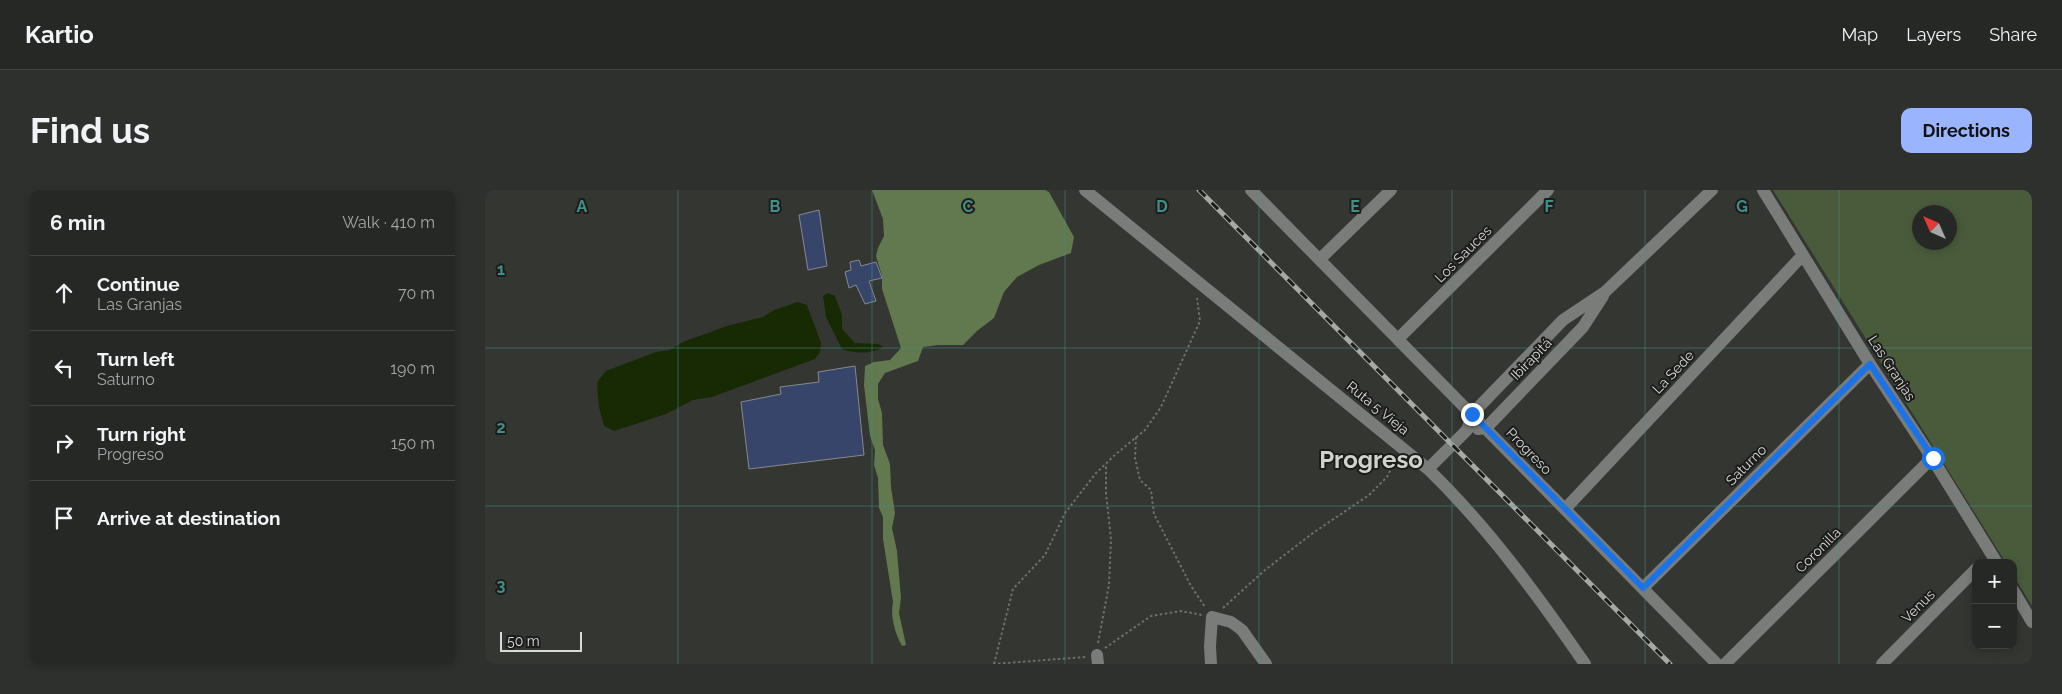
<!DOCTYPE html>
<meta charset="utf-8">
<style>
body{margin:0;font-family:Raleway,sans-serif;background:#2e302d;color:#f1f3f6}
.controls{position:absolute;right:15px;bottom:15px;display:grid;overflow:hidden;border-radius:10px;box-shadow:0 2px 8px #0003}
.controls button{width:45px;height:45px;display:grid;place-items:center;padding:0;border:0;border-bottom:1px solid #424442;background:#262825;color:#f1f3f6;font:25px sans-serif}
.compass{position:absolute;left:1427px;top:15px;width:45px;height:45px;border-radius:50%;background:#262825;box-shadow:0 2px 8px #0003;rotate:315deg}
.scale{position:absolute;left:15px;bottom:12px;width:82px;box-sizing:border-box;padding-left:5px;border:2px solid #d8dad7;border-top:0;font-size:14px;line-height:18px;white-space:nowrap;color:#d8dad7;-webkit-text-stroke:4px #1c1d1b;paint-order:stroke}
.stop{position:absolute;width:15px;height:15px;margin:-11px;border:4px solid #1a73e8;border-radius:50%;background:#fff}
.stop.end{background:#1a73e8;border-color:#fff;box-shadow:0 1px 5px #0008}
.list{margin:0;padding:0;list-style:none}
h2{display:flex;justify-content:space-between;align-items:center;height:65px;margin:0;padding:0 20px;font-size:21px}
h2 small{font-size:16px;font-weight:400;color:#a4a6a7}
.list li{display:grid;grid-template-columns:32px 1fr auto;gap:15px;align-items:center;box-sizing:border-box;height:75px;padding:0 20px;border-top:1px solid #424442}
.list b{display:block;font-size:19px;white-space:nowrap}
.list p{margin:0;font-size:16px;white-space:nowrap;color:#a4a6a7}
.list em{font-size:16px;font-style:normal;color:#a4a6a7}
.icon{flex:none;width:28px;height:28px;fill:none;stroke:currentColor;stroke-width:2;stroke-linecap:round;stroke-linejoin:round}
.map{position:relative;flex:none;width:1547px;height:474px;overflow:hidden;border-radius:10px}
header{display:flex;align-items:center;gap:30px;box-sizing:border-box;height:70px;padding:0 25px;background:#262825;border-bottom:1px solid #424442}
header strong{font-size:24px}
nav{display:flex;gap:28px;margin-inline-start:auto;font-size:18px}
.intro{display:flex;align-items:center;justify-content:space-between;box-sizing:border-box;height:120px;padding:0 30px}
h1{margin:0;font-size:35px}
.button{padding:12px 22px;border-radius:10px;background:#9ab5fd;color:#111;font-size:18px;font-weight:700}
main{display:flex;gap:30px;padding:0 30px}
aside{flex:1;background:#262825;border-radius:10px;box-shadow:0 2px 8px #0003}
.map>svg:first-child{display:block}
.green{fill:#4a5b3b;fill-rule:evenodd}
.forest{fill:#62784f}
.water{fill:#172a03}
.building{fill:#38456b;stroke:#86898f}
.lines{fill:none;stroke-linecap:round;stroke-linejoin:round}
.path{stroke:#6d706b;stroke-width:2;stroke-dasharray:2.5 2.5;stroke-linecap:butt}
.minor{stroke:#7a7c79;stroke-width:12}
.rail-casing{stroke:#a7a9a5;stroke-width:5}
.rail{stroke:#1c1d1b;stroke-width:3;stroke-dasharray:9;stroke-linecap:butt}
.route{stroke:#1a73e8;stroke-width:6}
.grid{fill:none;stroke:#418f88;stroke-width:1;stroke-opacity:0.55}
.labels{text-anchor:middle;stroke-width:4;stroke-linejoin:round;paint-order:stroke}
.street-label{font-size:14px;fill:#d8dad7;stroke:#1c1d1b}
.town-label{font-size:24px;font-weight:bold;fill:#cfd3cc;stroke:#1c1d1b}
.grid-label{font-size:16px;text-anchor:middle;font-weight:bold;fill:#418f88;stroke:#1c1d1b;stroke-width:4;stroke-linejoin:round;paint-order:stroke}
</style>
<header>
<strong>Kartio</strong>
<nav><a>Map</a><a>Layers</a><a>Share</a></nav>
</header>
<div class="intro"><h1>Find us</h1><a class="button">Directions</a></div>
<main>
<aside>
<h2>6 min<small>Walk · 410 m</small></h2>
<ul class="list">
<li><svg class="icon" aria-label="ahead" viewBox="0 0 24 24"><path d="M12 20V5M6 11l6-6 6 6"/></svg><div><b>Continue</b><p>Las Granjas</p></div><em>70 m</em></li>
<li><svg class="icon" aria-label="left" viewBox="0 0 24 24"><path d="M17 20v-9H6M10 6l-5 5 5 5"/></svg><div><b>Turn left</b><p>Saturno</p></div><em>190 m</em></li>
<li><svg class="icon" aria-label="right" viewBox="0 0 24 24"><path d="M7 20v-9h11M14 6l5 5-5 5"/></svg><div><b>Turn right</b><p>Progreso</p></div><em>150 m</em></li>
<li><svg class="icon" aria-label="arrive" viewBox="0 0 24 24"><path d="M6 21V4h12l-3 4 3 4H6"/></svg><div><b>Arrive at destination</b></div></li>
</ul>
</aside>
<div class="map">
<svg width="1547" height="474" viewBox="0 0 1547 474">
<rect width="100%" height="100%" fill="#333631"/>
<path class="green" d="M1288 0H1547V416L1528 385V373H1521ZM1434 22H1464V52H1434Z"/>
<path class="forest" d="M387 0H560L564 2 589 47 586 63 554 75 532 87 519 102 509 128 492 141 478 155H453L438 157 433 171 400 183 393 194V209L397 223 398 255 405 274 406 297 410 323 407 338 412 361 416 408 414 423 421 455 417 456C410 443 405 427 408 412L398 349V327L394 318 393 288 389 275 390 260 385 246 379 195 380 176 389 172 405 170 416 158 397 99V86L391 66 393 58 399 46 398 29Z"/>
<path class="water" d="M343 103 350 106 357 125V139L370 153 393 154 398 157C387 164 369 164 357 159L341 127 338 106Z
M313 112 322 115 336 153 335 162 330 169 227 207 208 210 181 224 129 241 119 236 114 217 112 196 113 191 121 181 171 162 185 160 198 152 242 136 278 127 289 120Z"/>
<path class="building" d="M334 20 342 76 323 80 314 25Z
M374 70 376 76 391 72 397 88 384 91 391 111 380 114 371 95 364 98 360 82 366 80 365 72Z
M370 176 379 265 264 279 256 212 296 204 295 197 334 192 333 182Z"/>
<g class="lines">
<path class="path" d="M651 247 650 268 655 290 666 300 669 324 706 396 720 417
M738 418 780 380 828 343 884 305 902 287 911 269
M613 453 624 395 626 349 621 303V274
M620 458 666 426 696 421 717 425
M508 474 601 467
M509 474 528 399 560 365 580 323 611 283 631 264 660 240 676 217 715 131 712 108"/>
<path class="minor" d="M600 0 943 279C1003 337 1053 406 1100 474
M766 0 1232 474
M1278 0 1385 174 1447 268 1512 373
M835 69 906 0
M913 149 1063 0
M993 239 1001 238 1098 137 1118 106
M943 279 982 240 987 224 1078 130 1120 102 1227 0
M1080 319 1317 66
M1158 398 1385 174
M1528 400 1547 432
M612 465 613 474
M726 474 725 456 727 427 746 432 757 440 781 474
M1240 474 1447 268
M1397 474 1491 379"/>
<defs>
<path id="rail" d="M714 0 1185 474"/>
</defs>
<use href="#rail" class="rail-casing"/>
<use href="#rail" class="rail"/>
</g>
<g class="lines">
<path class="route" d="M987 224 1158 398 1385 174 1448 268"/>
</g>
<path class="grid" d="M193 0V474M387 0V474M580 0V474M774 0V474M967 0V474M1160 0V474M1354 0V474M0 158H1547M0 316H1547"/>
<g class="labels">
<g class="street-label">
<text transform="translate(978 64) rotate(-45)" y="5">Los Sauces</text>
<text transform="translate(1046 169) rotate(-46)" y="5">Ibirapitá</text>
<text transform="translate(1407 178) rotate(57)" y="5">Las Granjas</text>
<text transform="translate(1188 182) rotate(-47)" y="5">La Sede</text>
<text transform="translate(893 218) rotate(39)" y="5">Ruta 5 Vieja</text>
<text transform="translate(1044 261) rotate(46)" y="5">Progreso</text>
<text transform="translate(1261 275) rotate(-45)" y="5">Saturno</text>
<text transform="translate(1333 360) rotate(-45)" y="5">Coronilla</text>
<text transform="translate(1433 416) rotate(-45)" y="5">Venus</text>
</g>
<g class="town-label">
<text x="886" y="278">Progreso</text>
</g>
</g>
<g class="grid-label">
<text x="97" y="22">A</text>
<text x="290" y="22">B</text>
<text x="483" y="22">C</text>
<text x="677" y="22">D</text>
<text x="870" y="22">E</text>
<text x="1064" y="22">F</text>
<text x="1257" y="22">G</text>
<text x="16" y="85">1</text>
<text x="16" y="243">2</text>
<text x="16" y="401">3</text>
</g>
</svg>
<div class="controls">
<button>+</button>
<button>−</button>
</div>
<svg class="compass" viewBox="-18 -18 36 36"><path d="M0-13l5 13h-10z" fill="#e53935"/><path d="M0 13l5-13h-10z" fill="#a4a6a7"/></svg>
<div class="scale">50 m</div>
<div class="stop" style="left:1448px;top:268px"></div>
<div class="stop end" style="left:987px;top:224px"></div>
</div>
</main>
